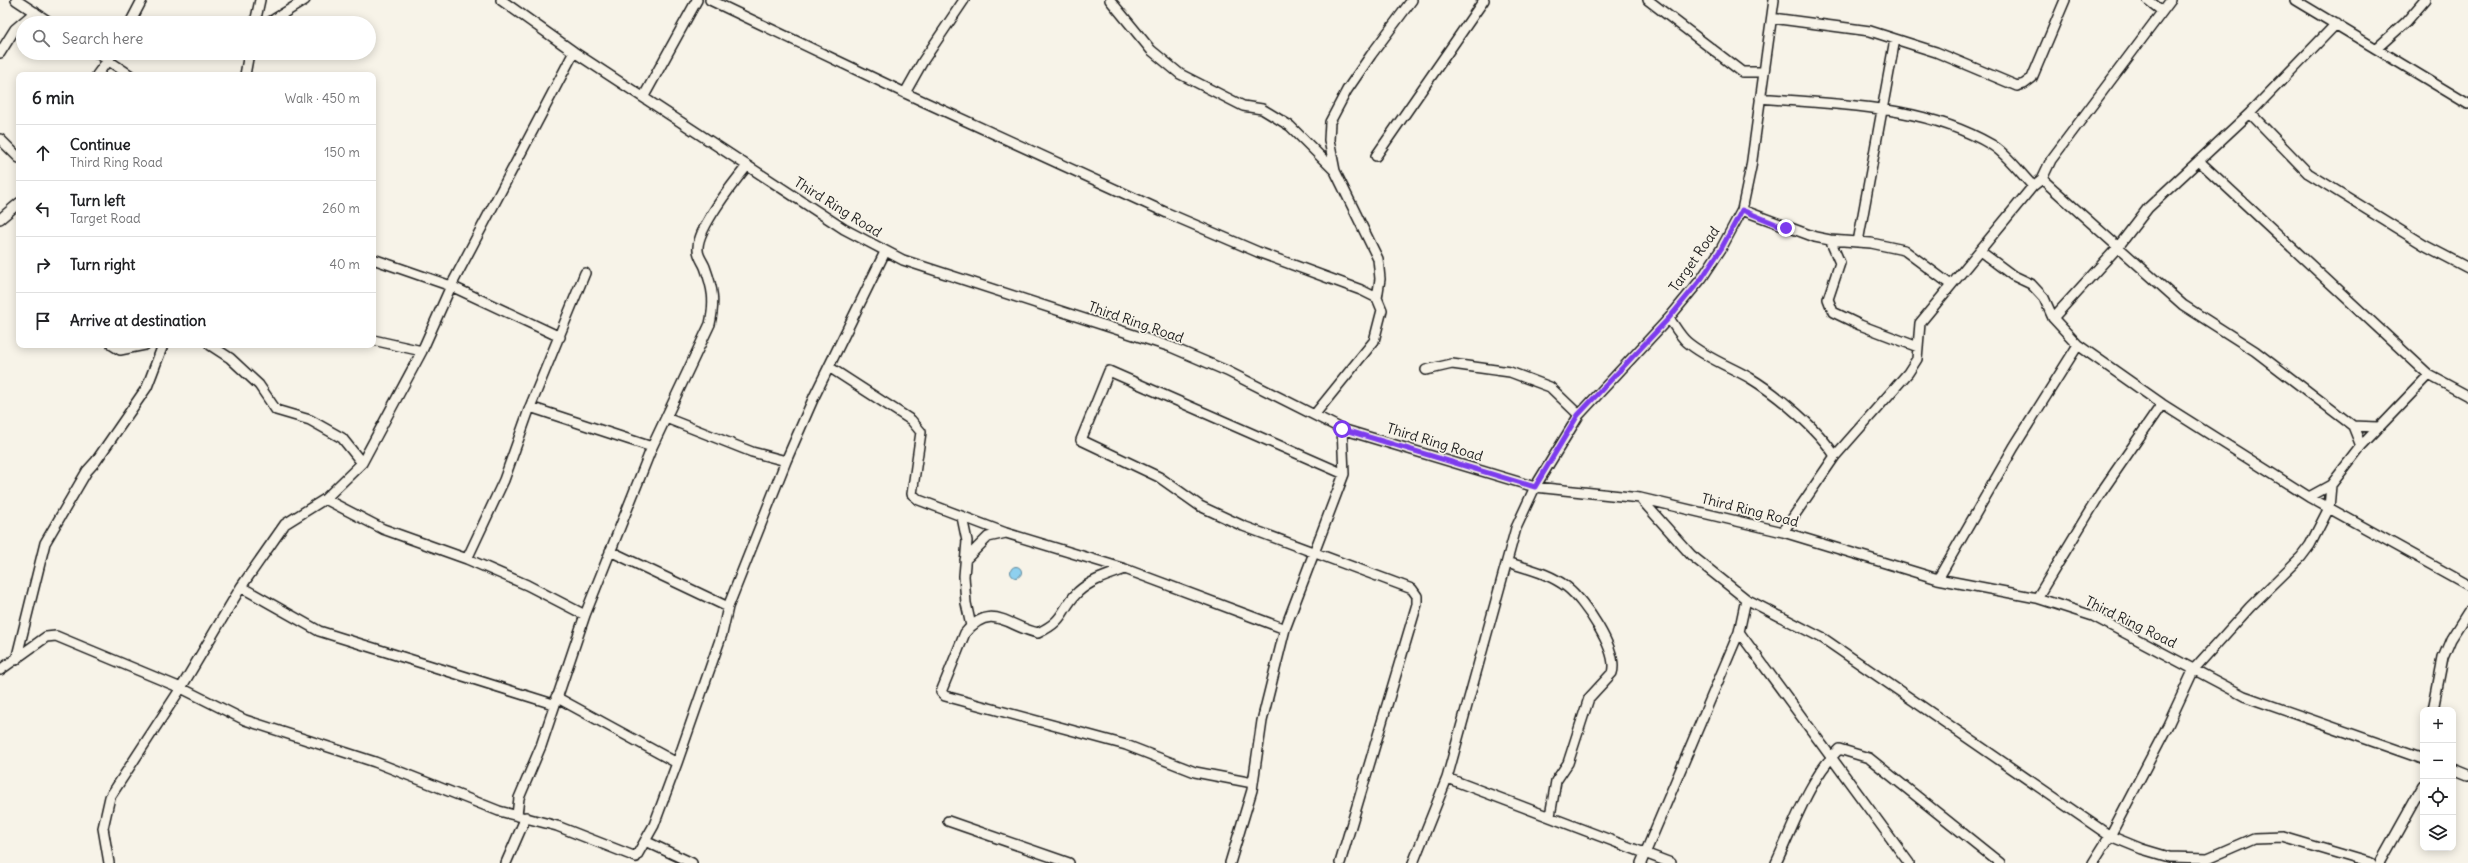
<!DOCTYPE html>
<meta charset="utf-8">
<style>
body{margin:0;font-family:Delius,sans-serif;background:#f2f2f2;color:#202124}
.controls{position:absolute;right:12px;bottom:12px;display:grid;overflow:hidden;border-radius:8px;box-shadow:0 2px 10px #0003}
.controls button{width:36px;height:36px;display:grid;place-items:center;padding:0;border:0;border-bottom:1px solid #e0e0e0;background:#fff;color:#202124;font:20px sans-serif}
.stop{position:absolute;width:12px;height:12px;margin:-9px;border:3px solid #7c3aed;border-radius:50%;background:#fff}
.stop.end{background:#7c3aed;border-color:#fff;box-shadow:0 1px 4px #0008}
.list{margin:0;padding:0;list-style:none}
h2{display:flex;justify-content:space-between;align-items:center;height:52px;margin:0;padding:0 16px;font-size:17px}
h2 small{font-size:13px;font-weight:400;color:#757577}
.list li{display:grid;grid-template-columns:26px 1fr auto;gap:12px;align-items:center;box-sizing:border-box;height:56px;padding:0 16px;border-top:1px solid #e0e0e0}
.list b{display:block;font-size:15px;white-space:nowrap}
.list p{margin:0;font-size:13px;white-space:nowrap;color:#757577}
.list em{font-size:13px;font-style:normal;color:#757577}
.icon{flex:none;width:22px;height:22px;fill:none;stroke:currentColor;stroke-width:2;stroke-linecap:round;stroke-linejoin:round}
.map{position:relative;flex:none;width:2468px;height:863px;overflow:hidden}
.search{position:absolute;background:#fff;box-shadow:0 2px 10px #0003;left:16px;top:16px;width:360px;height:44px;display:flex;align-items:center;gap:10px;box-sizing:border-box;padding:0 14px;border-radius:22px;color:#757577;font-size:15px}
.panel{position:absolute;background:#fff;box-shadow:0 2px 10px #0003;left:16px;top:72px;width:360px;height:276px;border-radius:8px}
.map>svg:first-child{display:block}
.water{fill:#8ed0ef;stroke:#60889b}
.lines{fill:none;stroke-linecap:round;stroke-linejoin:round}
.minor-casing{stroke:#1c1c1c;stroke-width:12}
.minor{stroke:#f7f3e8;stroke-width:9}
.route{stroke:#7c3aed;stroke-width:5}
.labels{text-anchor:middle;stroke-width:3.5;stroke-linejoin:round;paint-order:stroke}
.street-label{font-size:14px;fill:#1c1c1c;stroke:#f7f3e8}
</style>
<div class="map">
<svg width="2468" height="863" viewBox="0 0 2468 863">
<rect width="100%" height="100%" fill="#f7f3e8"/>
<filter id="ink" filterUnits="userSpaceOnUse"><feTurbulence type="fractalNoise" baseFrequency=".025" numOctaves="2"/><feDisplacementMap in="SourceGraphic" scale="8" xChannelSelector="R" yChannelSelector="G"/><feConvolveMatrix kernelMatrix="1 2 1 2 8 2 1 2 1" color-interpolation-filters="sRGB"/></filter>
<g filter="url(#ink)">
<path class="water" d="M1010.5 572a5.5 5.5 0 1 1 11 0a5.5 5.5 0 1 1-11 0Z"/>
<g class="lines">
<defs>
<path id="minor" d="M16 0 51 23
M501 0 574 52 844 229 903 260 1171 347 1227 371 1342 429 1535 487 1640 498 1783 532 1938 579 2037 598 2093 616 2244 696 2423 759
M710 0 905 93 1167 213 1258 252 1361 290 1377 298
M1110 0 1151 50 1180 74 1243 106 1262 109 1290 126 1335 171
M1648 0 1742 72H1763
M2148 0 2162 11
M2295 0 2468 104
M1772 18 1870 31 1936 52 2017 86 2024 84 2032 78 2065 0
M130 23 142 0
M255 23 260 0
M268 23 305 0
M2377 48 2406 22 2425 0
M0 53 15 29 35 12
M97 53 130 75
M97 75 113 53
M245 75 249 53
M905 93 923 61 964 0
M644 96 697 0
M1760 98C1838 105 1922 104 1992 145 2007 154 2020 173 2033 186
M2250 113 2308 173 2424 245 2468 268
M0 139 19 158
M1376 156 1484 0
M2199 161 2429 375
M2042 179 2183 305 2255 351 2353 426 2378 427
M1742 210 1815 237 1830 240 1871 243 1904 250 1951 285
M0 219 19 203
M1830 240 1840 263 1828 299 1833 312 1860 325 1918 347
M1858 242 1895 39
M1980 251 2012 275 2031 284 2044 298 2053 318 2078 345 2162 404 2309 497 2468 585
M373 259 451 286 560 337
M1669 318C1674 325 1680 336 1687 342 1706 358 1729 366 1750 378 1778 395 1818 429 1835 456
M2053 318 2118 247 2148 208 2250 113 2336 24
M373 340 422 351
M112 345 120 350 145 345
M210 345 230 358 259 385 276 410 310 420 342 438 362 463
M829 367 911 420 921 432 912 494 919 500 1006 533 1125 569 1285 629
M1426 370 1452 364 1510 372 1550 387 1579 415
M530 407 652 447
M1315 414 1374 341 1382 310 1377 298 1380 279 1378 259 1335 171 1329 140 1330 122 1347 90 1371 55 1412 0
M666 418 752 452 786 461
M2353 426 2361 446
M2309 497 2331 485
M1640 498 1691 555 1746 599 1739 632 1641 863
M325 499 383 529 467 559 527 585 585 615
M962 517 967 541 964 576 966 603 971 626
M1783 532 1835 456 1908 373 1917 359 1920 323 2033 186 2042 179 2051 160 2171 0
M610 551 728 607
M467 559 504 480 530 407 585 273
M965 560 988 537 1006 533
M1507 562C1528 569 1549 573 1567 587 1584 600 1619 651 1612 673L1589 698 1568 763 1556 781 1550 816
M1125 569C1109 575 1091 580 1078 592 1060 610 1066 620 1038 633 1008 627 992 601 965 633L941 692 945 696 1126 745 1195 772 1253 783
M1938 579 2014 447 2078 345
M241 587 319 631 553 704
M2037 598 2100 494 2162 404
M1746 599 1824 639 2110 836 2142 849 2169 857 2208 858 2254 838 2283 837 2371 863
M1739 632 1909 863
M16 660 45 543 87 471 96 461 147 387 163 345
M0 670 46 637 56 636 181 688 245 720 375 762 499 811 557 826 636 857 654 825 677 763 722 634 728 607 786 461 814 397 885 252
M556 697 677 763
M2433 710 2443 658 2451 639 2468 612
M2453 769 2468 775
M1447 778 1671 863
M517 815 519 798 541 746 585 615 652 447 710 324C715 301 713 289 705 267 703 262 698 256 698 250 696 230 734 182 747 166
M948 821 1069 863
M645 841 692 863
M109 863 103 828 110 797 181 688 241 587 285 524 325 499 362 463 422 351 451 286 574 52
M506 863 526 817
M1230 863 1252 790 1262 721 1285 629 1344 474 1342 429
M1340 863 1417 604V596L1412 589 1243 526 1200 506 1159 477 1081 440 1109 371 1344 474
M1413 863 1447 778 1516 528 1535 487 1579 415 1669 318 1702 278 1721 249 1742 210 1751 167 1774 0
M1776 863C1794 825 1809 779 1839 749L1869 758 2000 863
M2093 863 2110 836 2168 725 2194 669 2250 607 2301 557 2310 545 2329 508 2331 485 2361 446 2429 375 2468 396
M2380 863 2423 786"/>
</defs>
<use href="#minor" class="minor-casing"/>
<use href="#minor" class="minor"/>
</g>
</g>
<g class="lines" filter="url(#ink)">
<path class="route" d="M1342 429 1535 487 1578 415 1669 318 1702 278 1721 249 1742 210 1786 228"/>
</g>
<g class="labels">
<g class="street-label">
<text transform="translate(838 207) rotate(32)" y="5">Third Ring Road</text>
<text transform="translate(1694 259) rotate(-55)" y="5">Target Road</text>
<text transform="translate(1136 322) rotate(19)" y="5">Third Ring Road</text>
<text transform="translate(1435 442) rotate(17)" y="5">Third Ring Road</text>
<text transform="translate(1750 510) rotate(14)" y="5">Third Ring Road</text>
<text transform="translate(2131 622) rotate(26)" y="5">Third Ring Road</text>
</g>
</g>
</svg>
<div class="controls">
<button>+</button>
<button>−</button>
<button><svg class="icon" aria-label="locate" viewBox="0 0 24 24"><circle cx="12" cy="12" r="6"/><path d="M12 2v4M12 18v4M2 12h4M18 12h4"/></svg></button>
<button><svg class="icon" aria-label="layers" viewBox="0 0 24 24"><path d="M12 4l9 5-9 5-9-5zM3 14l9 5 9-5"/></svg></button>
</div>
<div class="stop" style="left:1342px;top:429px"></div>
<div class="stop end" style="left:1786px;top:228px"></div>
<div class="search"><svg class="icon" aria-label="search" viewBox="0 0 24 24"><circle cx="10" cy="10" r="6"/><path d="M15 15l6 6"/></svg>Search here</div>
<section class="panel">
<h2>6 min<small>Walk · 450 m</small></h2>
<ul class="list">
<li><svg class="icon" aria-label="ahead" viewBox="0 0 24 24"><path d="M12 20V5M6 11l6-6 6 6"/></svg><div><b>Continue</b><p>Third Ring Road</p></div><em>150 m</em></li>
<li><svg class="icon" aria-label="left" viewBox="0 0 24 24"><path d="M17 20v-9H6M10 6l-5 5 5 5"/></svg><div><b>Turn left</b><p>Target Road</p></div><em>260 m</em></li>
<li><svg class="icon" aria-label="right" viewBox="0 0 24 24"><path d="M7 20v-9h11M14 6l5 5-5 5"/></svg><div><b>Turn right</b></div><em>40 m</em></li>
<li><svg class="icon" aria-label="arrive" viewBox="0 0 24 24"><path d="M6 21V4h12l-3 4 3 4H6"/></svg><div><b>Arrive at destination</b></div></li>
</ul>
</section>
</div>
